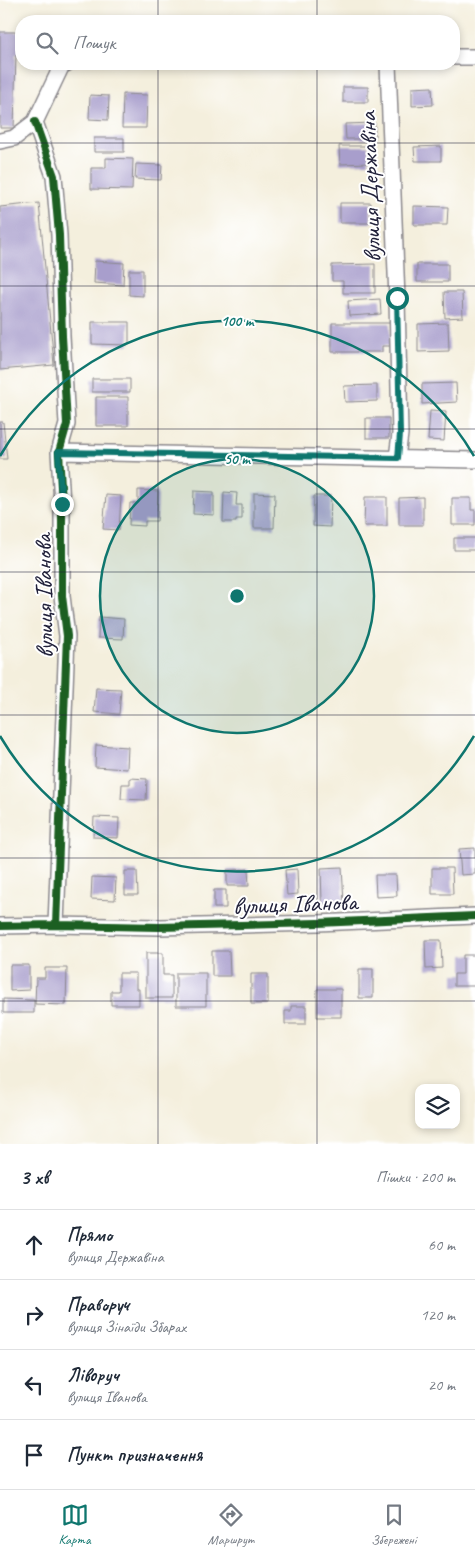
<!DOCTYPE html>
<html lang="uk">
<meta charset="utf-8">
<style>
body{margin:0;font-family:Caveat,sans-serif;background:#f6f6f7;color:#1f2937}
.controls{position:absolute;right:15px;bottom:15px;display:grid;overflow:hidden;border-radius:10px;box-shadow:0 2px 8px #0003}
.controls button{width:45px;height:45px;display:grid;place-items:center;padding:0;border:0;border-bottom:1px solid #e0e1e3;background:#fff;color:#1f2937;font:25px sans-serif}
.stop{position:absolute;width:15px;height:15px;margin:-11px;border:4px solid #0f766e;border-radius:50%;background:#fff}
.stop.end{background:#0f766e;border-color:#fff;box-shadow:0 1px 5px #0008}
.list{margin:0;padding:0;list-style:none}
h2{display:flex;justify-content:space-between;align-items:center;height:65px;margin:0;padding:0 20px;font-size:21px}
h2 small{font-size:16px;font-weight:400;color:#747a83}
.list li{display:grid;grid-template-columns:32px 1fr auto;gap:15px;align-items:center;box-sizing:border-box;height:70px;padding:0 20px;border-top:1px solid #e0e1e3}
.list b{display:block;font-size:19px;white-space:nowrap}
.list p{margin:0;font-size:16px;white-space:nowrap;color:#747a83}
.list em{font-size:16px;font-style:normal;color:#747a83}
.icon{flex:none;width:28px;height:28px;fill:none;stroke:currentColor;stroke-width:2;stroke-linecap:round;stroke-linejoin:round}
.map{position:relative;flex:none;width:475px;height:1144px;overflow:hidden}
.search{position:absolute;background:#fff;box-shadow:0 2px 8px #0003;left:15px;right:15px;top:15px;height:55px;display:flex;align-items:center;gap:12px;box-sizing:border-box;padding:0 18px;border-radius:20px;color:#747a83;font-size:19px}
.sheet{height:345px;background:#fff}
nav{display:flex;justify-content:space-around;align-items:center;box-sizing:border-box;height:70px;border-top:1px solid #e0e1e3;background:#fff;font-size:14px;color:#747a83}
nav a{display:grid;justify-items:center;gap:2px}
nav .on{color:#0f766e}
.map>svg:first-child{display:block}
.building{fill:#a89ecc}
.lines{fill:none;stroke-linecap:round;stroke-linejoin:round}
.minor-casing{stroke:#8b888c;stroke-width:18}
.minor{stroke:#fff;stroke-width:15}
.cycleway-casing{stroke:#fff;stroke-width:11}
.cycleway{stroke:#1b5e20;stroke-width:8}
.route{stroke:#0f766e;stroke-width:6}
.grid{fill:none;stroke:#22223b;stroke-width:1;stroke-opacity:0.55}
.ring{fill:none;stroke:#0f766e;stroke-width:2.5}
.labels{text-anchor:middle;stroke-width:4;stroke-linejoin:round;paint-order:stroke}
.street-label{font-size:25px;fill:#22223b;stroke:#fff}
.centre{fill:#0f766e;stroke:#fff;stroke-width:2.5}
.ring-label{font-size:15px;text-anchor:middle;font-weight:bold;fill:#0f766e;stroke:#fff;stroke-width:4;stroke-linejoin:round;paint-order:stroke}
</style>
<div class="map">
<svg width="475" height="1144" viewBox="0 0 475 1144">
<rect width="100%" height="100%" fill="#fff"/>
<filter id="ink" filterUnits="userSpaceOnUse"><feTurbulence type="fractalNoise" baseFrequency=".02" numOctaves="2"/><feDisplacementMap in="SourceGraphic" scale="10" xChannelSelector="R" yChannelSelector="G"/><feConvolveMatrix kernelMatrix="1 2 1 2 8 2 1 2 1" color-interpolation-filters="sRGB"/></filter>
<filter id="wash" filterUnits="userSpaceOnUse"><feTurbulence type="fractalNoise" baseFrequency=".0096" numOctaves="4" result="noise"/><feDisplacementMap in="SourceGraphic" scale="20" xChannelSelector="R" yChannelSelector="G"/><feGaussianBlur stdDeviation="1.12" result="paint"/><feColorMatrix in="noise" values="0 0 0 0 0 0 0 0 0 0 0 0 0 0 0 0 0 1.4 0 .05"/><feComposite in="paint" operator="in"/></filter>
<g filter="url(#wash)">
<rect width="100%" height="100%" fill="#f4efdd"/>
<g id="blocks">
<path class="building" d="M0 32H21V54H16L14 128H0Z
M343 87H368V102H343Z
M432 87 433 105 412 106V88Z
M123 94 147 95 146 128H122Z
M90 95 109 96 108 120 89 119Z
M375 123V139H346L345 124Z
M94 138H124V152H94Z
M339 146H368L369 163 340 164Z
M441 146V161H415L414 147Z
M106 158 133 159 132 190 91 189V168H106Z
M136 164 162 165 161 180 135 179Z
M39 203 54 365 0 370V207Z
M340 203H371V223H340Z
M414 206 448 207 447 225H414Z
M95 261 124 263 123 285 94 283Z
M375 264V293H343V281H332V265Z
M417 264H448V282H417Z
M129 270H143V296L129 295Z
M444 292H462L463 317 445 318Z
M380 299 381 314 349 316 348 301Z
M92 322H129V345L92 344Z
M332 323H390V346H382V352H332Z
M448 323 449 351 418 352V324Z
M92 379H130V392H92Z
M456 383 457 402 422 404V384Z
M377 385V401L345 402 344 386Z
M96 397H128V426H96Z
M430 411 446 412 444 441 428 440Z
M366 418H389V438H366Z
M0 422H3L7 459H0Z
M138 490 158 491 157 521H145V526L129 525 130 503H138Z
M194 491 214 492V515L193 514Z
M224 492 237 493 236 505H242V519H236V522H223Z
M254 493 275 494 274 528H254Z
M106 495 121 496 119 530 103 529Z
M314 496H331L330 527 313 526Z
M365 497H387V526H364Z
M423 497V525H399V498Z
M452 498H471V510H475V525H452Z
M454 538H475V550H454Z
M99 617 124 619 123 639 98 638Z
M96 688 121 689 119 714 94 712Z
M96 745 128 747 127 769 95 767Z
M130 778 147 779 146 800 121 799 122 784H130Z
M94 817 119 818 118 838 93 837Z
M475 848V874L461 875 459 849Z
M342 867 344 903 322 904 321 868Z
M432 868H452L453 894H432Z
M248 869 249 886H227V870Z
M297 869 298 894 287 895 285 870Z
M125 871H137L138 895H125Z
M375 875H396L397 896 376 897Z
M92 877 116 878 115 900 91 899Z
M214 890H226V908H214Z
M425 940H441L442 968 426 969Z
M212 951H229L230 976H212Z
M146 953H163V975H172V998H146Z
M463 955H475V986H454V974H463Z
M10 965H29V990L10 991Z
M45 968H67L66 1005 35 1004 36 978H45Z
M359 969H373V998H359Z
M119 973H136V989H139V1005H111V991H119Z
M176 973H206V1006H176Z
M251 974H268V1004H251Z
M317 989H341V1017H317Z
M3 999 34 1000V1013H3Z
M291 1006H306V1024H285V1011H291Z"/>
</g>
</g>
<g filter="url(#ink)">
<use href="#blocks" fill-opacity="0" stroke="#8b888c" stroke-width="1"/>
<g class="lines">
<defs>
<path id="minor" d="M454 57H475
M388 64 397 299 400 434 397 458
M35 122 54 176 59 235 62 336 67 424 59 452 62 504V596L67 636 56 925
M0 141 14 138 35 122 62 65 66 64
M59 452 475 460
M0 926 56 925 159 927 318 923 475 916"/>
</defs>
<use href="#minor" class="minor-casing"/>
<use href="#minor" class="minor"/>
<defs>
<path id="cycleway" d="M35 122 54 176 59 235 62 336 67 424 59 452 62 504V596L67 636 56 925
M0 926 56 925 159 927 318 923 475 916"/>
</defs>
<use href="#cycleway" class="cycleway-casing"/>
<use href="#cycleway" class="cycleway"/>
</g>
</g>
<g class="lines" filter="url(#ink)">
<path class="route" d="M62 504 58 452 398 458 400 434 397 298"/>
</g>
<path class="grid" d="M158 0V21M317 0V21M158 64V1144M317 64V1144M0 143H475M0 286H475M0 429H475M0 572H475M0 715H475M0 858H475M0 1001H475"/>
<circle cx="237" cy="596" r="137" fill="#0f766e" fill-opacity=".12"/>
<g class="ring">
<circle cx="237" cy="596" r="137"/>
<path d="M474 736A275 275 0 0 1 0 736M0 456A275 275 0 0 1 474 456"/>
</g>
<g class="labels">
<g class="street-label">
<text transform="translate(369 187) rotate(-92)" y="9">вулиця Державіна</text>
<text transform="translate(43 596) rotate(-91)" y="9">вулиця Іванова</text>
<text transform="translate(295 903) rotate(-2)" y="9">вулиця Іванова</text>
</g>
</g>
<circle cx="237" cy="596" r="8" class="centre"/>
<g class="ring-label">
<text x="237" y="326">100 m</text>
<text x="237" y="464">50 m</text>
</g>
</svg>
<div class="controls">
<button><svg class="icon" aria-label="layers" viewBox="0 0 24 24"><path d="M12 4l9 5-9 5-9-5zM3 14l9 5 9-5"/></svg></button>
</div>
<div class="stop" style="left:397px;top:298px"></div>
<div class="stop end" style="left:62px;top:504px"></div>
<div class="search"><svg class="icon" aria-label="search" viewBox="0 0 24 24"><circle cx="10" cy="10" r="6"/><path d="M15 15l6 6"/></svg>Пошук</div>
</div>
<section class="sheet">
<h2>3 хв<small>Пішки · 200 m</small></h2>
<ul class="list">
<li><svg class="icon" aria-label="ahead" viewBox="0 0 24 24"><path d="M12 20V5M6 11l6-6 6 6"/></svg><div><b>Прямо</b><p>вулиця Державіна</p></div><em>60 m</em></li>
<li><svg class="icon" aria-label="right" viewBox="0 0 24 24"><path d="M7 20v-9h11M14 6l5 5-5 5"/></svg><div><b>Праворуч</b><p>вулиця Зінаїди Збарах</p></div><em>120 m</em></li>
<li><svg class="icon" aria-label="left" viewBox="0 0 24 24"><path d="M17 20v-9H6M10 6l-5 5 5 5"/></svg><div><b>Ліворуч</b><p>вулиця Іванова</p></div><em>20 m</em></li>
<li><svg class="icon" aria-label="arrive" viewBox="0 0 24 24"><path d="M6 21V4h12l-3 4 3 4H6"/></svg><div><b>Пункт призначення</b></div></li>
</ul>
</section>
<nav>
<a class="on"><svg class="icon" aria-label="map" viewBox="0 0 24 24"><path d="M3 6l6-2 6 2 6-2v14l-6 2-6-2-6 2zM9 4v14M15 6v14"/></svg>Карта</a>
<a><svg class="icon" aria-label="directions" viewBox="0 0 24 24"><path d="M12 3l9 9-9 9-9-9zM9 14v-3h6M13 9l2 2-2 2"/></svg>Маршрут</a>
<a><svg class="icon" aria-label="saved" viewBox="0 0 24 24"><path d="M7 4h10v16l-5-4-5 4z"/></svg>Збережені</a>
</nav>
